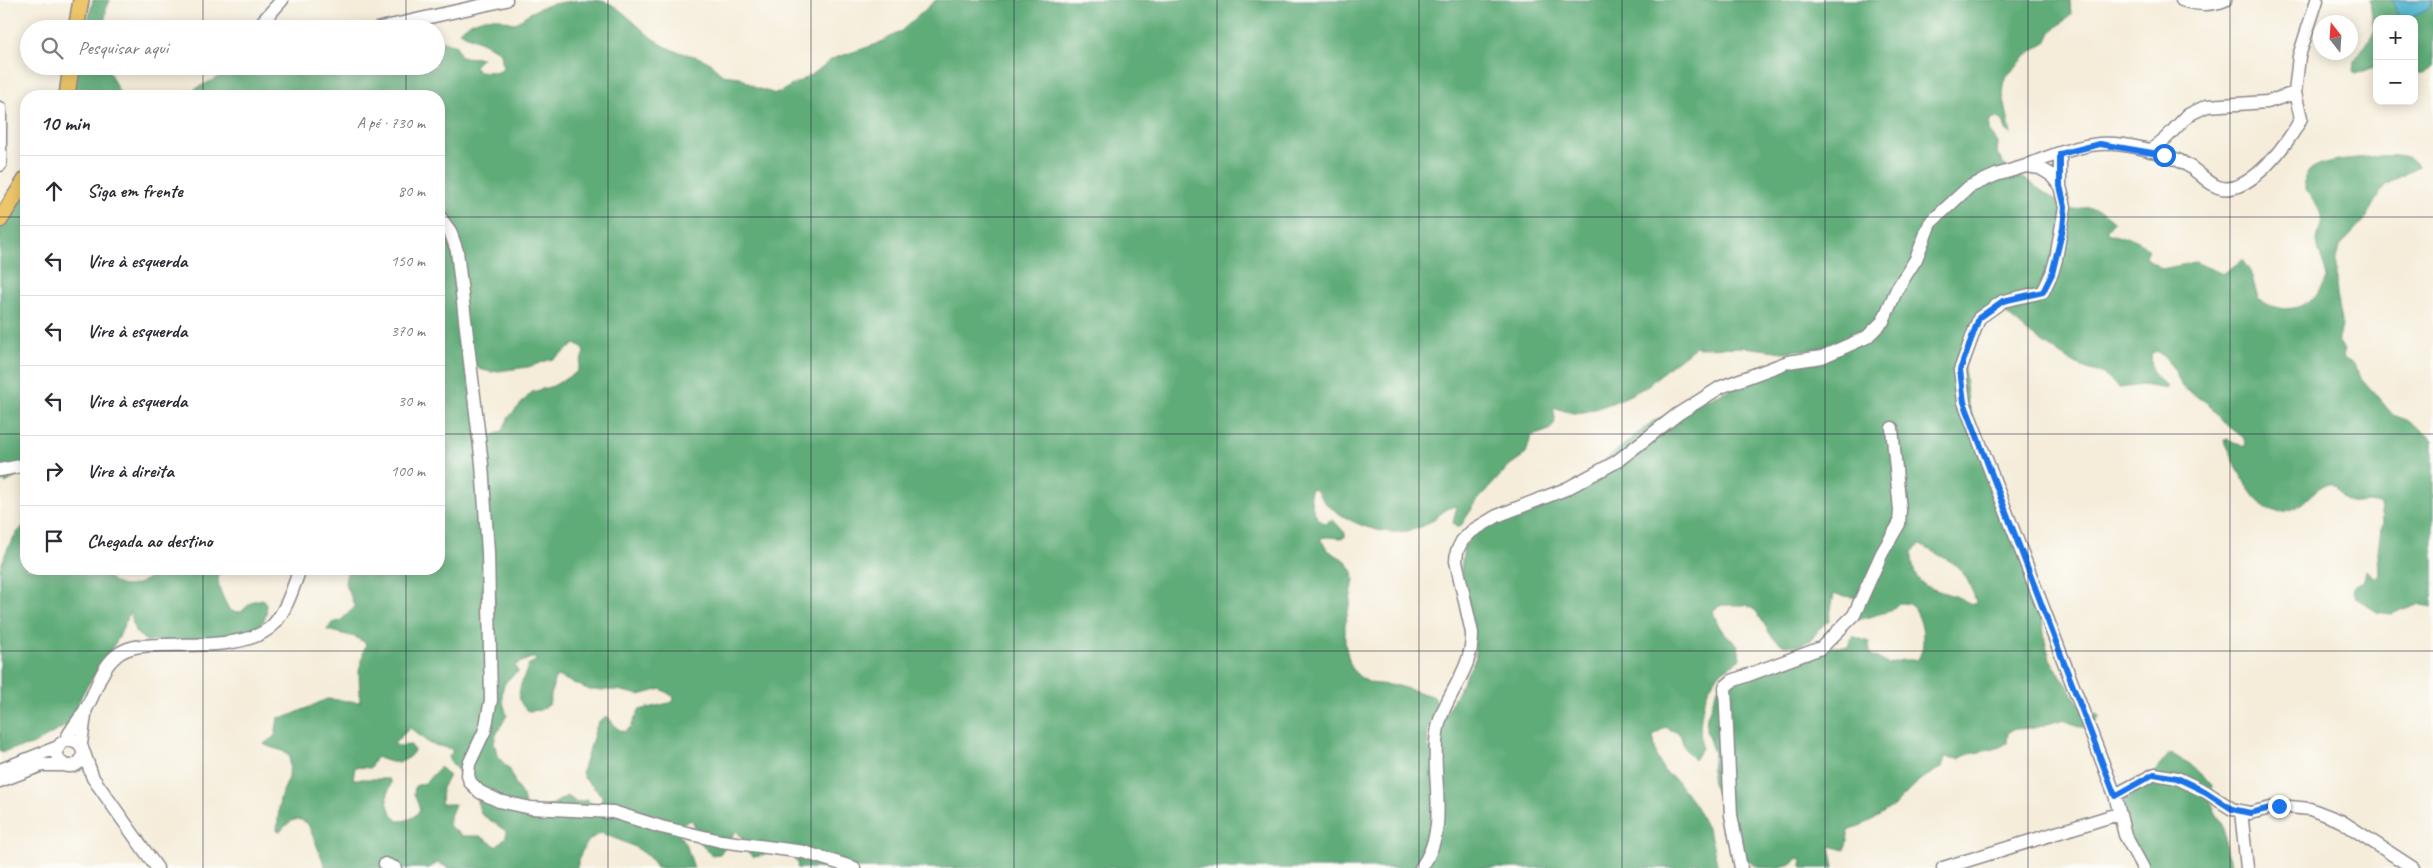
<!DOCTYPE html>
<html lang="pt">
<meta charset="utf-8">
<style>
body{margin:0;font-family:Caveat,sans-serif;background:#f2f2f3;color:#2b2b33}
.controls{position:absolute;right:15px;top:15px;display:grid;overflow:hidden;border-radius:10px;box-shadow:0 2px 12px #0003}
.controls button{width:45px;height:45px;display:grid;place-items:center;padding:0;border:0;border-bottom:1px solid #e1e1e2;background:#fff;color:#2b2b33;font:25px sans-serif}
.compass{position:absolute;left:2313px;top:15px;width:45px;height:45px;border-radius:50%;background:#fff;box-shadow:0 2px 12px #0003;rotate:343deg}
.stop{position:absolute;width:15px;height:15px;margin:-11px;border:4px solid #1a73e8;border-radius:50%;background:#fff}
.stop.end{background:#1a73e8;border-color:#fff;box-shadow:0 1px 5px #0008}
.list{margin:0;padding:0;list-style:none}
h2{display:flex;justify-content:space-between;align-items:center;height:65px;margin:0;padding:0 20px;font-size:21px}
h2 small{font-size:16px;font-weight:400;color:#7c7c81}
.list li{display:grid;grid-template-columns:32px 1fr auto;gap:15px;align-items:center;box-sizing:border-box;height:70px;padding:0 20px;border-top:1px solid #e1e1e2}
.list b{display:block;font-size:19px;white-space:nowrap}
.list em{font-size:16px;font-style:normal;color:#7c7c81}
.icon{flex:none;width:28px;height:28px;fill:none;stroke:currentColor;stroke-width:2;stroke-linecap:round;stroke-linejoin:round}
.map{position:relative;flex:none;width:2433px;height:868px;overflow:hidden}
.search{position:absolute;background:#fff;box-shadow:0 2px 12px #0003;left:20px;top:20px;width:425px;height:55px;display:flex;align-items:center;gap:12px;box-sizing:border-box;padding:0 18px;border-radius:28px;color:#7c7c81;font-size:19px}
.panel{position:absolute;background:#fff;box-shadow:0 2px 12px #0003;left:20px;top:90px;width:425px;height:485px;border-radius:20px}
.map>svg:first-child{display:block}
.forest{fill:#5eac78;stroke:#40675a;fill-rule:evenodd}
.water{fill:#4cb0cb;stroke:#376983}
.lines{fill:none;stroke-linecap:round;stroke-linejoin:round}
.minor-casing{stroke:#8c888a;stroke-width:15}
.major-casing{stroke:#8c888a;stroke-width:18}
.minor{stroke:#fff;stroke-width:12}
.major{stroke:#ecc669;stroke-width:15}
.route{stroke:#1a73e8;stroke-width:6}
.grid{fill:none;stroke:#22223b;stroke-width:1;stroke-opacity:0.55}
</style>
<div class="map">
<svg width="2433" height="868" viewBox="0 0 2433 868">
<rect width="100%" height="100%" fill="#fdfcf7"/>
<filter id="ink" filterUnits="userSpaceOnUse"><feTurbulence type="fractalNoise" baseFrequency=".02" numOctaves="2"/><feDisplacementMap in="SourceGraphic" scale="10" xChannelSelector="R" yChannelSelector="G"/><feConvolveMatrix kernelMatrix="1 2 1 2 8 2 1 2 1" color-interpolation-filters="sRGB"/></filter>
<filter id="wash" filterUnits="userSpaceOnUse"><feTurbulence type="fractalNoise" baseFrequency=".0096" numOctaves="4" result="noise"/><feDisplacementMap in="SourceGraphic" scale="20" xChannelSelector="R" yChannelSelector="G"/><feGaussianBlur stdDeviation="1.12" result="paint"/><feColorMatrix in="noise" values="0 0 0 0 0 0 0 0 0 0 0 0 0 0 0 0 0 1.4 0 .05"/><feComposite in="paint" operator="in"/></filter>
<g filter="url(#wash)">
<rect width="100%" height="100%" fill="#f5edda"/>
<path class="forest" d="M93 0H110L106 10 104 29H86Z
M582 0C591 0 601 0 609 3 629 14 642 33 661 44 684 59 704 50 722 75L740 77 756 88 776 94 813 74 832 59 877 44 900 32 936 0H2070L2071 15 2051 32 2046 43 2030 52 2005 78 2003 94 2011 134 2006 131 2003 121 1998 118 1990 119 1989 130 1998 143 1997 153 2003 164 2058 202 2064 212C2086 206 2096 204 2114 221L2107 229V233C2127 241 2132 232 2149 250L2146 255 2148 259 2162 269 2195 262 2223 274 2242 260 2251 273 2258 299C2287 318 2311 308 2327 279 2326 267 2318 254 2317 242 2317 234 2323 224 2321 216 2319 205 2307 196 2305 185 2299 159 2352 159 2368 157 2383 155 2408 153 2419 166L2384 186 2363 222 2339 247 2336 259V281L2338 306 2342 326 2338 342 2344 350 2342 357 2353 364 2363 380 2393 415 2407 420 2433 440V607L2417 604 2390 614 2377 612 2356 598 2353 589 2355 585 2364 581 2366 570 2376 578 2379 576 2378 551 2382 521 2380 505C2359 495 2350 517 2335 485L2329 483C2314 488 2308 501 2295 508 2256 527 2239 468 2226 444L2225 440 2228 439 2244 447 2246 443 2244 438 2223 422 2209 404 2182 387 2174 369 2161 354 2156 351 2151 354C2153 374 2148 371 2166 385V389L2143 385 2119 388 2103 374 2076 365 2030 334 2004 312 1995 307 1985 309 1964 367 1968 404 2042 619 2045 641 2050 659 2078 702 2088 711 2100 716C2089 732 2079 729 2064 719L2034 728 2015 729 2008 732 2007 743C1992 754 1973 749 1959 759L1945 757 1942 767 1920 780 1896 804 1874 819 1849 831 1845 850 1830 846 1834 868H1802V860L1799 858 1791 864 1776 868 1757 867 1745 859 1729 837 1711 776 1714 753 1706 730 1707 716 1718 688 1729 679 1824 647H1848L1852 636 1869 642 1870 654 1888 664 1902 660H1917C1928 648 1923 614 1910 605 1907 603 1903 603 1899 603L1890 611 1858 620 1857 598 1834 594 1829 620 1819 629 1811 640 1797 646 1783 645 1772 637 1756 611 1747 605H1722L1713 610C1717 627 1724 635 1738 645L1740 659C1733 665 1720 671 1715 679 1701 698 1698 726 1702 748L1694 760 1685 749 1680 734 1665 727 1653 736 1657 758 1664 771 1676 780 1695 805 1710 834 1718 868H1700L1697 866 1699 863 1689 865V868H797L798 863 789 852C784 851 778 850 773 851 764 853 755 862 748 852 743 844 743 837 736 831L720 854 711 855 703 846 692 820 674 826 687 847 694 868H656C648 848 620 841 601 833 586 839 580 852 577 868H449L438 863 429 868H326L308 824C297 815 289 821 281 831L277 830 280 798 289 778 290 756C282 748 273 750 264 744L275 736 278 718 289 716 327 699 360 702 359 671 366 643 355 637 327 630 332 623 340 621 355 607 345 582 348 569H439V96H188L195 89 221 76 257 66H436V39L456 45 461 57 482 58 474 66 477 71 499 72 503 67 501 53 490 46 463 34 459 31 461 29C472 22 482 16 496 18 503 19 509 23 516 23 538 4 555 3 582 0ZM575 344 581 346 584 352 577 372 553 386 532 392 509 417 502 431 492 436 480 431 466 364 462 356 465 355 479 369 491 372 528 367 555 358ZM1700 345 1698 348 1744 347 1784 352 1815 349 1821 351 1652 422 1579 481 1474 531 1464 547 1461 569 1476 657 1447 712 1431 752C1420 731 1439 715 1435 697L1398 686 1370 683 1360 677 1351 668 1345 644V626L1354 580 1353 572 1346 561 1329 551 1320 539C1328 534 1337 540 1345 537V533L1333 520 1328 521 1325 524C1312 515 1311 504 1310 489H1315C1320 495 1324 503 1330 507 1354 526 1389 539 1418 528 1432 524 1441 510 1454 506L1456 509 1453 523 1456 527H1460L1477 501 1510 465 1526 454 1531 436C1551 430 1559 429 1553 407 1561 409 1568 413 1576 413 1591 413 1636 394 1648 385 1661 375 1670 364 1684 356 1690 352 1693 347 1700 345ZM1920 545C1954 563 1963 563 1976 601L1975 604C1968 604 1964 599 1957 597 1929 587 1911 588 1912 551ZM531 658H535L536 661 529 664C523 681 511 698 528 711L540 710 549 705 554 680 557 676 590 690H618L639 695 661 689 674 697 673 702 639 710 631 727 624 732 618 729 607 716 598 722 582 772 584 778 602 796V800L595 808 588 800 577 802 567 796 541 811 526 810 523 796 516 786 510 770 498 757 494 743 496 735 507 715C500 695 498 684 518 672L515 665ZM410 728 430 744 452 749V753L448 758 474 792 481 814 506 831V837L496 846 480 836H463L450 827 449 819 455 804H441L442 788 449 776 440 767 425 783 415 786 414 794 420 809C415 818 408 821 398 821 386 808 385 800 391 783L389 779H353L355 767 370 768 376 757C391 763 403 767 414 751L411 745 398 746 394 744Z
M2370 0H2433V66C2427 72 2423 75 2414 72V19H2377V66L2356 74 2353 72 2354 61 2374 32Z
M70 66H108C110 77 117 86 121 96H74Z
M26 180V472L5 483 0 473V221Z
M26 524V569H108L107 575C121 595 146 584 159 569H219C215 584 223 598 230 611L241 612 253 601 263 599C275 616 254 634 240 641H146L135 632 130 611 119 637 84 691 67 725 32 745 0 752V569C6 551 11 536 26 524Z
M2170 753 2190 764 2212 785 2210 801 2224 827 2226 852 2233 868H2137L2123 802 2139 791Z"/>
<path class="water" d="M2392 0H2431V6C2419 17 2413 17 2398 15Z"/>
</g>
<g filter="url(#ink)">
<g class="lines">
<defs>
<path id="minor" d="M2182 0C2197 5 2210 6 2225 0
M256 29 282 0
M376 29 506 0
M0 108V165
M2150 151 2166 138 2188 115 2207 106 2267 102 2295 93
M2026 166C2047 157 2077 146 2099 144 2124 142 2166 152 2187 165 2198 171 2207 183 2218 187 2248 198 2291 140 2301 118L2295 93 2299 56 2317 0
M2060 186V154
M439 216 450 231 457 251 482 464 488 552 491 700 485 730 469 764 468 775 470 782 480 792 499 801 531 808 613 812 661 827 721 841 804 852 854 868
M0 470 26 465
M57 753a13 13 0 1 1 26 0a13 13 0 1 1-26 0Z
M65 741C71 729 79 720 86 709 96 692 100 669 116 656 128 645 145 646 160 645 191 644 251 649 274 624 287 609 293 587 300 569
M81 744 86 708
M84 753 93 778 157 868
M0 770 58 747
M0 781 42 765H65
M2241 811 2247 868
M385 864 395 868
M1421 868C1451 827 1430 779 1437 733 1442 696 1473 673 1472 633L1456 561 1457 551 1462 541 1472 531 1497 516 1566 489 1616 462 1678 414 1721 387 1788 362 1822 357 1867 337 1883 321 1897 289 1916 259 1930 223 1969 187 1996 175 2026 166 2040 168 2050 174 2060 186 2065 207 2056 259 2052 273 2043 292 2003 301 1979 318 1960 370 1964 402 2115 795
M1741 868 1731 815 1725 687 1732 681 1821 648 1854 615 1882 553 1899 524 1900 510 1892 428
M1943 868 2118 814
M2143 868 2125 835 2115 795 2155 774 2177 778 2206 792 2232 809 2250 813 2279 806 2310 809 2341 821 2413 868"/>
<path id="major" d="M76 29 81 0
M67 96 71 66
M0 220 26 179"/>
</defs>
<use href="#minor" class="minor-casing"/>
<use href="#major" class="major-casing"/>
<use href="#minor" class="minor"/>
<use href="#major" class="major"/>
</g>
</g>
<g class="lines" filter="url(#ink)">
<path class="route" d="M2164 155 2100 144 2060 154V186L2065 207 2063 228 2052 274 2043 292 2003 301 1979 318 1960 370 1964 402 2115 796 2154 774 2177 778 2206 792 2232 809 2250 813 2279 806"/>
</g>
<path class="grid" d="M203 0V29M406 0V29M608 0V868M811 0V868M1014 0V868M1217 0V868M1419 0V868M1622 0V868M1825 0V868M2028 0V868M2230 0V868M203 66V96M406 66V96M0 217H26M439 217H2433M0 434H26M439 434H2433M203 569V868M406 569V868M0 651H2433"/>
</svg>
<div class="controls">
<button>+</button>
<button>−</button>
</div>
<svg class="compass" viewBox="-18 -18 36 36"><path d="M0-13l5 13h-10z" fill="#e53935"/><path d="M0 13l5-13h-10z" fill="#7c7c81"/></svg>
<div class="stop" style="left:2164px;top:155px"></div>
<div class="stop end" style="left:2279px;top:806px"></div>
<div class="search"><svg class="icon" aria-label="search" viewBox="0 0 24 24"><circle cx="10" cy="10" r="6"/><path d="M15 15l6 6"/></svg>Pesquisar aqui</div>
<section class="panel">
<h2>10 min<small>A pé · 730 m</small></h2>
<ul class="list">
<li><svg class="icon" aria-label="ahead" viewBox="0 0 24 24"><path d="M12 20V5M6 11l6-6 6 6"/></svg><div><b>Siga em frente</b></div><em>80 m</em></li>
<li><svg class="icon" aria-label="left" viewBox="0 0 24 24"><path d="M17 20v-9H6M10 6l-5 5 5 5"/></svg><div><b>Vire à esquerda</b></div><em>150 m</em></li>
<li><svg class="icon" aria-label="left" viewBox="0 0 24 24"><path d="M17 20v-9H6M10 6l-5 5 5 5"/></svg><div><b>Vire à esquerda</b></div><em>370 m</em></li>
<li><svg class="icon" aria-label="left" viewBox="0 0 24 24"><path d="M17 20v-9H6M10 6l-5 5 5 5"/></svg><div><b>Vire à esquerda</b></div><em>30 m</em></li>
<li><svg class="icon" aria-label="right" viewBox="0 0 24 24"><path d="M7 20v-9h11M14 6l5 5-5 5"/></svg><div><b>Vire à direita</b></div><em>100 m</em></li>
<li><svg class="icon" aria-label="arrive" viewBox="0 0 24 24"><path d="M6 21V4h12l-3 4 3 4H6"/></svg><div><b>Chegada ao destino</b></div></li>
</ul>
</section>
</div>
